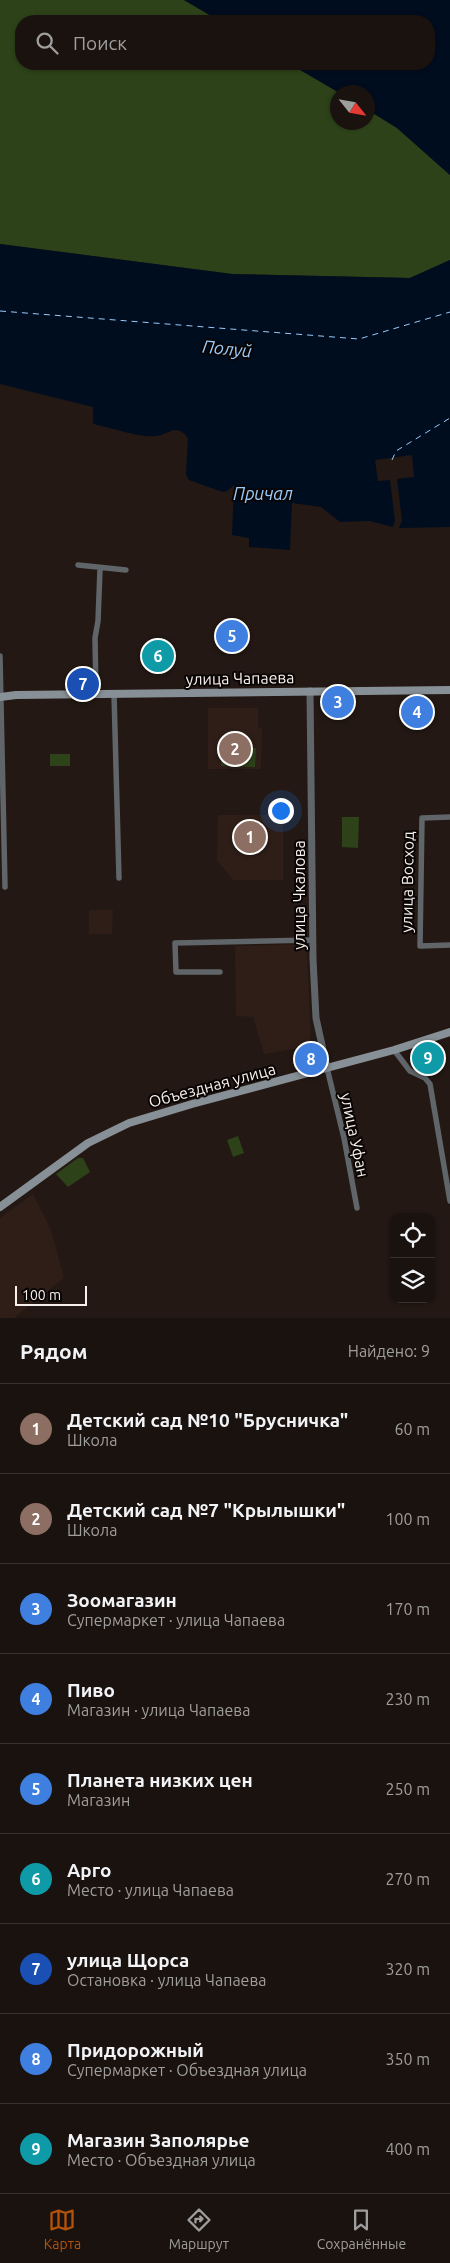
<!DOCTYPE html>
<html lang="ru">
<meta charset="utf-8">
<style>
body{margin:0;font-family:Ubuntu,sans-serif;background:#27201c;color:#f1f3f6}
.controls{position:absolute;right:15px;bottom:15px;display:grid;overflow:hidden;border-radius:10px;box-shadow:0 1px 4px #0004}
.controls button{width:45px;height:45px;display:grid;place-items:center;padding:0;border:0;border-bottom:1px solid #38322e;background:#1a120e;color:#f1f3f6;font:25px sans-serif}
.compass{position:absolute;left:330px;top:85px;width:45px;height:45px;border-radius:50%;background:#1a120e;box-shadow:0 1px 4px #0004;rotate:121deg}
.scale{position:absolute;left:15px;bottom:12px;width:72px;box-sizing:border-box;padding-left:5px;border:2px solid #f8f0ed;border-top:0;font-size:14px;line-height:18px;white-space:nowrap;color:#f8f0ed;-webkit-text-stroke:4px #090504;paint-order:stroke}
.you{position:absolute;left:280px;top:810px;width:18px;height:18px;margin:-12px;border:4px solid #fff;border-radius:50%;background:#1a73e8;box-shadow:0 0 0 8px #1a73e833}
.badge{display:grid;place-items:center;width:32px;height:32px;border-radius:50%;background:#b45309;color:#fff;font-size:16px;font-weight:700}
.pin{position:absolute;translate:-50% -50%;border:2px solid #fff;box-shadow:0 1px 5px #0006}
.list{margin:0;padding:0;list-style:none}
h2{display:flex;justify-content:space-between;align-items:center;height:65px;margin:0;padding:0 20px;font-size:21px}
h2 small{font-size:16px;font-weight:400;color:#9f9e9e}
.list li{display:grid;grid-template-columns:32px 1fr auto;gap:15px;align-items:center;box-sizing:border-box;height:90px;padding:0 20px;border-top:1px solid #38322e}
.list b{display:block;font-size:19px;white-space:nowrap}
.list p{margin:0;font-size:16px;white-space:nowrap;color:#9f9e9e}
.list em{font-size:16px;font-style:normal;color:#9f9e9e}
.icon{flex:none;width:28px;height:28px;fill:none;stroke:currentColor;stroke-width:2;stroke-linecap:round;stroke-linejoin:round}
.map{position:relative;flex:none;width:450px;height:1318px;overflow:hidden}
.search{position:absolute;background:#1a120e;box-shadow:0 1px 4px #0004;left:15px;right:15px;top:15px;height:55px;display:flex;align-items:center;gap:12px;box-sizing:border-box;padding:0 18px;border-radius:20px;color:#9f9e9e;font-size:19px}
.sheet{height:875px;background:#1a120e}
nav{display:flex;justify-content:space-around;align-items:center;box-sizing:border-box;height:70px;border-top:1px solid #38322e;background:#1a120e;font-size:14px;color:#9f9e9e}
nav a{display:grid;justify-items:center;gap:2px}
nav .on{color:#b45309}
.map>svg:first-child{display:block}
.built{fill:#2f1e17}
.green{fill:#2d4219}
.water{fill:#000d1f}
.pier{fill:#231813}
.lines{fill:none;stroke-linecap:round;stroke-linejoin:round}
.ferry{stroke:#9acafa;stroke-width:1;stroke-dasharray:6 5;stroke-linecap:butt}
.minor{stroke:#606569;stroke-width:5.5}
.tertiary{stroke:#606569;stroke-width:7}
.secondary{stroke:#879096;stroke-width:8}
.labels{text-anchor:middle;stroke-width:4;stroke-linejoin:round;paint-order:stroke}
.street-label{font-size:16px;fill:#f8f0ed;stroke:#090504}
.water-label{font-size:18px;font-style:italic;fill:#9acafa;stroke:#090504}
</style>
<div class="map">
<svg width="450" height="1318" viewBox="0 0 450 1318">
<rect width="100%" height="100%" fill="#231813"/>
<path class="built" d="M208 708H258V728H262L261 769H208Z
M218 815H283V880H233L217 860Z
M89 910H113L112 934H89Z
M303 944 307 950 311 1046 264 1054 253 1017 236 1016 235 946Z
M33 1194 51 1230 64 1278 14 1318H0V1218Z"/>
<path class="green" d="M0 0H184L220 21H21V64H290L338 92V122H368V110L397 128 450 175V260L410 278 232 274 0 244Z
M221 747 256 748 255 767 221 766Z
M50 754H70V766H50Z
M342 817H359L358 848 342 847Z
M238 1136 244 1153 233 1157 227 1140Z
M78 1158H83L90 1172 68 1187 56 1174Z"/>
<path class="water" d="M184 0H450V175L397 128 368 110V92H338L290 64H429V21H220Z
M0 244 232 274 410 278 450 260V527L397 528 370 521 340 522 321 507 292 503 290 550 249 547V538L232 535 234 485 227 491 223 492 189 480 186 474 188 438C176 422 169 435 156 436 141 438 113 428 97 425L93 423V407L0 384Z"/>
<path class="pier" d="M412 455 414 477 397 479 402 521 398 530 392 529 395 521 390 480 378 481 375 460Z"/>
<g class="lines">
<path class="ferry" d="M0 311 359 339 450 312
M392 460 396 451 450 418"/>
<path class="minor" d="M78 565 126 570
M0 656 5 887
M96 694 95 638 98 621 100 569
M114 694 119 878
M450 817 422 818 420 946 450 945
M220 972H176L175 943 313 940
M394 1050 410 1071 425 1078 430 1084 450 1201
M327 1068 344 1138 357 1208"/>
<path class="tertiary" d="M310 691 313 959 316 1018 327 1068"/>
<path class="secondary" d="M0 697 16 695 450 690
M0 1207 88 1143 129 1123 192 1104 394 1050 450 1032"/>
</g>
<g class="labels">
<g class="street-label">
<text transform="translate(240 678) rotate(-1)" y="6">улица Чапаева</text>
<text transform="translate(407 882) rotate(-89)" y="6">улица Восход</text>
<text transform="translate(299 895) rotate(-90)" y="6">улица Чкалова</text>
<text transform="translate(212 1085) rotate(-15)" y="6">Объездная улица</text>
<text transform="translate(355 1135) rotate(78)" y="6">улица Уфан</text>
</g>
<g class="water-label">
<text transform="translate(227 349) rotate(6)" y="6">Полуй</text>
<text x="263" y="500">Причал</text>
</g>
</g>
</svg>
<div class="controls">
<button><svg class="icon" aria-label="locate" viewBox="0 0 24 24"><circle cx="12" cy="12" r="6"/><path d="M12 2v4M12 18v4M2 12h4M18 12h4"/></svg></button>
<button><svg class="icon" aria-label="layers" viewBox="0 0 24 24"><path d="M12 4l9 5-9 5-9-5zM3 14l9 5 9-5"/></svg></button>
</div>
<svg class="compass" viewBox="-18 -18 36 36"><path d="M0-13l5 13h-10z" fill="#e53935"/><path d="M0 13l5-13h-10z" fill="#9f9e9e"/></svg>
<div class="scale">100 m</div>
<div class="you"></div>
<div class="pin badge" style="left:250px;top:837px;background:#8d6e63">1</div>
<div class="pin badge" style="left:235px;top:749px;background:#8d6e63">2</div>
<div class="pin badge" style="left:338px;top:702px;background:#3f7fe0">3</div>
<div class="pin badge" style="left:417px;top:712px;background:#3f7fe0">4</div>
<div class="pin badge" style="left:232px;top:636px;background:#3f7fe0">5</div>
<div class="pin badge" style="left:158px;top:656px;background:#0f9aa8">6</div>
<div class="pin badge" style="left:83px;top:684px;background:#1a4fb4">7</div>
<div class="pin badge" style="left:311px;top:1059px;background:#3f7fe0">8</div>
<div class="pin badge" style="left:428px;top:1058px;background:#0f9aa8">9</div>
<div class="search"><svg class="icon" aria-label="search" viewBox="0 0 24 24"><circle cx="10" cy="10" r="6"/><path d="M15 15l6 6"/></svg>Поиск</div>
</div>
<section class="sheet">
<h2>Рядом<small>Найдено: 9</small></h2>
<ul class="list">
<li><span class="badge" style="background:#8d6e63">1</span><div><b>Детский сад №10 &quot;Брусничка&quot;</b><p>Школа</p></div><em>60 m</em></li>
<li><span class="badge" style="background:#8d6e63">2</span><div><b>Детский сад №7 &quot;Крылышки&quot;</b><p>Школа</p></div><em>100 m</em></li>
<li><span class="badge" style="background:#3f7fe0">3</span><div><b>Зоомагазин</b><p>Супермаркет · улица Чапаева</p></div><em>170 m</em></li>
<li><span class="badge" style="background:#3f7fe0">4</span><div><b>Пиво</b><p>Магазин · улица Чапаева</p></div><em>230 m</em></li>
<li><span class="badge" style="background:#3f7fe0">5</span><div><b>Планета низких цен</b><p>Магазин</p></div><em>250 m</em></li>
<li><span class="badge" style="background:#0f9aa8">6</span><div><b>Арго</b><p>Место · улица Чапаева</p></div><em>270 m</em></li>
<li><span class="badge" style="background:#1a4fb4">7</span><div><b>улица Щорса</b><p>Остановка · улица Чапаева</p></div><em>320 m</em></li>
<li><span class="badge" style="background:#3f7fe0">8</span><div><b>Придорожный</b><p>Супермаркет · Объездная улица</p></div><em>350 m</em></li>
<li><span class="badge" style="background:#0f9aa8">9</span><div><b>Магазин Заполярье</b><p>Место · Объездная улица</p></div><em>400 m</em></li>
</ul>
</section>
<nav>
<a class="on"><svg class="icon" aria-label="map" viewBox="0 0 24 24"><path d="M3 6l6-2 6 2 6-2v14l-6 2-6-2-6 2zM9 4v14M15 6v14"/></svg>Карта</a>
<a><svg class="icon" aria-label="directions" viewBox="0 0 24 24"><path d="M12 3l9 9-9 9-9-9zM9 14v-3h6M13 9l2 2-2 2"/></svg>Маршрут</a>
<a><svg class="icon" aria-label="saved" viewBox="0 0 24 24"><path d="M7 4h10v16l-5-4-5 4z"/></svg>Сохранённые</a>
</nav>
